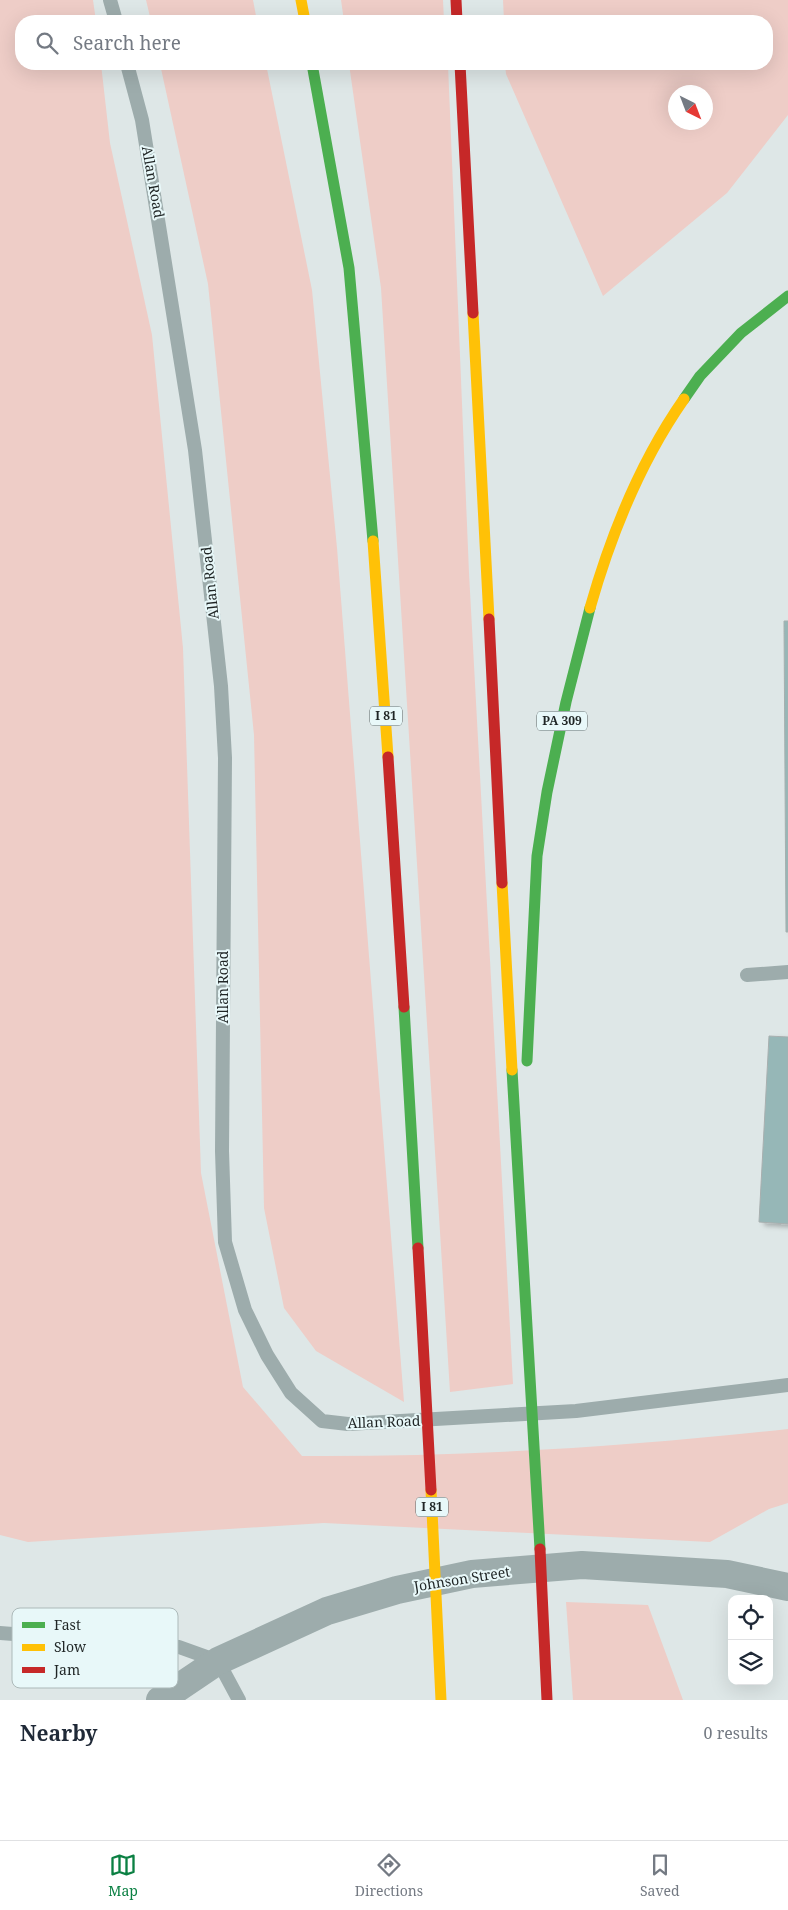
<!DOCTYPE html>
<style>
body{margin:0;font-family:"Noto Serif",serif;background:#f2f2f3;color:#1f2937}
.controls{position:absolute;right:15px;bottom:15px;display:grid;overflow:hidden;border-radius:10px;box-shadow:0 5px 20px #0002}
.controls button{width:45px;height:45px;display:grid;place-items:center;padding:0;border:0;border-bottom:1px solid #e0e1e3;background:#fff;color:#1f2937;font:25px sans-serif}
.compass{position:absolute;left:668px;top:85px;width:45px;height:45px;border-radius:50%;background:#fff;box-shadow:0 5px 20px #0002;rotate:138deg}
.list{margin:0;padding:0;list-style:none}
h2{display:flex;justify-content:space-between;align-items:center;height:65px;margin:0;padding:0 20px;font-size:21px}
h2 small{font-size:16px;font-weight:400;color:#747a83}
.icon{flex:none;width:28px;height:28px;fill:none;stroke:currentColor;stroke-width:2;stroke-linecap:round;stroke-linejoin:round}
.map{position:relative;flex:none;width:788px;height:1700px;overflow:hidden}
.search{position:absolute;background:#fff;box-shadow:0 5px 20px #0002;left:15px;right:15px;top:15px;height:55px;display:flex;align-items:center;gap:12px;box-sizing:border-box;padding:0 18px;border-radius:20px;color:#747a83;font-size:19px}
.sheet{height:140px;background:#fff}
nav{display:flex;justify-content:space-around;align-items:center;box-sizing:border-box;height:70px;border-top:1px solid #e0e1e3;background:#fff;font-size:14px;color:#747a83}
nav a{display:grid;justify-items:center;gap:2px}
nav .on{color:#0b8043}
.map>svg:first-child{display:block}
.green{fill:#eecdc7;fill-rule:evenodd}
.building{fill:#96b7b7;stroke:#a8afaf;filter:url(#shadow)}
.lines{fill:none;stroke-linecap:round;stroke-linejoin:round}
.lane{stroke:#9dacac;stroke-width:14}
.street{stroke:#9dacac;stroke-width:28}
.fast{stroke:#4caf50;stroke-width:11}
.slow{stroke:#ffc107;stroke-width:11}
.jam{stroke:#c62828;stroke-width:11}
.labels{text-anchor:middle;stroke-width:4;stroke-linejoin:round;paint-order:stroke}
.shield{fill:#e8f8f9;stroke:#5b6465;stroke-width:1}
.shield-label{font-size:12px;font-weight:bold;fill:#1f2525}
.street-label{font-size:14px;fill:#1f2525;stroke:#e8f8f9}
.key{fill:#e8f8f9;stroke:#acb9b9;stroke-width:1}
.key-label{font-size:14px;fill:#1f2525}
</style>
<div class="map">
<svg width="788" height="1700" viewBox="0 0 788 1700">
<defs>
<filter id="shadow"><feDropShadow dx="5.5" dy="3" stdDeviation="2.5" flood-color="#0004"/></filter>
</defs>
<rect width="100%" height="100%" fill="#dee7e7"/>
<path class="green" d="M0 0H93L96 21H21V64H101L110 143 152 335 183 648 201 1173 243 1387 302 1456C464 1457 627 1447 788 1429V1503L769 1509 710 1542 324 1523 28 1542 0 1535Z
M146 0H253L257 21H151Z
M341 0H443L444 21H344Z
M503 0H788V115L727 193 603 296 506 74 505 64H767V21H504ZM676 92H706V122H676Z
M160 64H266L312 290 337 548 404 1402 316 1351 284 1308 264 1208 254 735 208 284Z
M349 64H448V65L469 573 513 1384 450 1392 381 288Z
M566 1602 648 1605 683 1700H573Z"/>
<path class="building" d="M784 621H788V932H786Z
M769 1036 788 1037V1224L759 1222Z"/>
<g class="lines">
<path class="lane" d="M110 0 116 21
M127 64 142 120 195 450 221 686 225 758 222 1151 225 1242 245 1310 267 1355 291 1393 322 1421 348 1424 576 1411 788 1385
M747 975 788 972
M0 1633 179 1647 218 1661 239 1700"/>
<path class="street" d="M160 1700 218 1661 327 1611 397 1590 472 1574 582 1565 727 1574 788 1587"/>
<path class="fast" d="M312 64 349 268 373 541
M684 399 700 376 741 333 788 296
M404 1007 418 1248
M527 1061 537 856 547 792 566 702 590 608
M512 1070C520 1230 532 1389 540 1549"/>
<path class="slow" d="M301 0 305 21
M473 313 489 619
M373 541 388 757
M590 608C611 534 640 462 684 399
M502 883 512 1070
M431 1490 441 1700"/>
<path class="jam" d="M456 0 457 21
M460 64 473 313
M489 619 502 883
M388 757 404 1007
M418 1248 431 1490
M540 1549 547 1700"/>
</g>
<g class="labels">
<g class="shield">
<rect x="370" y="706.5" width="32" height="19" rx="4"/>
<rect x="537" y="711.5" width="50" height="19" rx="4"/>
<rect x="416" y="1497.5" width="32" height="19" rx="4"/>
</g>
<g class="shield-label">
<text x="386" y="720">I 81</text>
<text x="562" y="725">PA 309</text>
<text x="432" y="1511">I 81</text>
</g>
<g class="street-label">
<text transform="translate(153 182) rotate(80)" y="5">Allan Road</text>
<text transform="translate(210 583) rotate(-96)" y="5">Allan Road</text>
<text transform="translate(223 987) rotate(-90)" y="5">Allan Road</text>
<text transform="translate(384 1422) rotate(-2)" y="5">Allan Road</text>
<text transform="translate(462 1579) rotate(-9)" y="5">Johnson Street</text>
</g>
</g>
<rect x="12" y="1608" width="166" height="80" rx="8" class="key"/>
<rect x="22" y="1622" width="23" height="6" fill="#4caf50"/>
<rect x="22" y="1644" width="23" height="7" fill="#ffc107"/>
<rect x="22" y="1667" width="23" height="6" fill="#c62828"/>
<g class="key-label">
<text x="54" y="1630">Fast</text>
<text x="54" y="1652">Slow</text>
<text x="54" y="1675">Jam</text>
</g>
</svg>
<div class="controls">
<button><svg class="icon" aria-label="locate" viewBox="0 0 24 24"><circle cx="12" cy="12" r="6"/><path d="M12 2v4M12 18v4M2 12h4M18 12h4"/></svg></button>
<button><svg class="icon" aria-label="layers" viewBox="0 0 24 24"><path d="M12 4l9 5-9 5-9-5zM3 14l9 5 9-5"/></svg></button>
</div>
<svg class="compass" viewBox="-18 -18 36 36"><path d="M0-13l5 13h-10z" fill="#e53935"/><path d="M0 13l5-13h-10z" fill="#747a83"/></svg>
<div class="search"><svg class="icon" aria-label="search" viewBox="0 0 24 24"><circle cx="10" cy="10" r="6"/><path d="M15 15l6 6"/></svg>Search here</div>
</div>
<section class="sheet">
<h2>Nearby<small>0 results</small></h2>
<ul class="list">
</ul>
</section>
<nav>
<a class="on"><svg class="icon" aria-label="map" viewBox="0 0 24 24"><path d="M3 6l6-2 6 2 6-2v14l-6 2-6-2-6 2zM9 4v14M15 6v14"/></svg>Map</a>
<a><svg class="icon" aria-label="directions" viewBox="0 0 24 24"><path d="M12 3l9 9-9 9-9-9zM9 14v-3h6M13 9l2 2-2 2"/></svg>Directions</a>
<a><svg class="icon" aria-label="saved" viewBox="0 0 24 24"><path d="M7 4h10v16l-5-4-5 4z"/></svg>Saved</a>
</nav>
